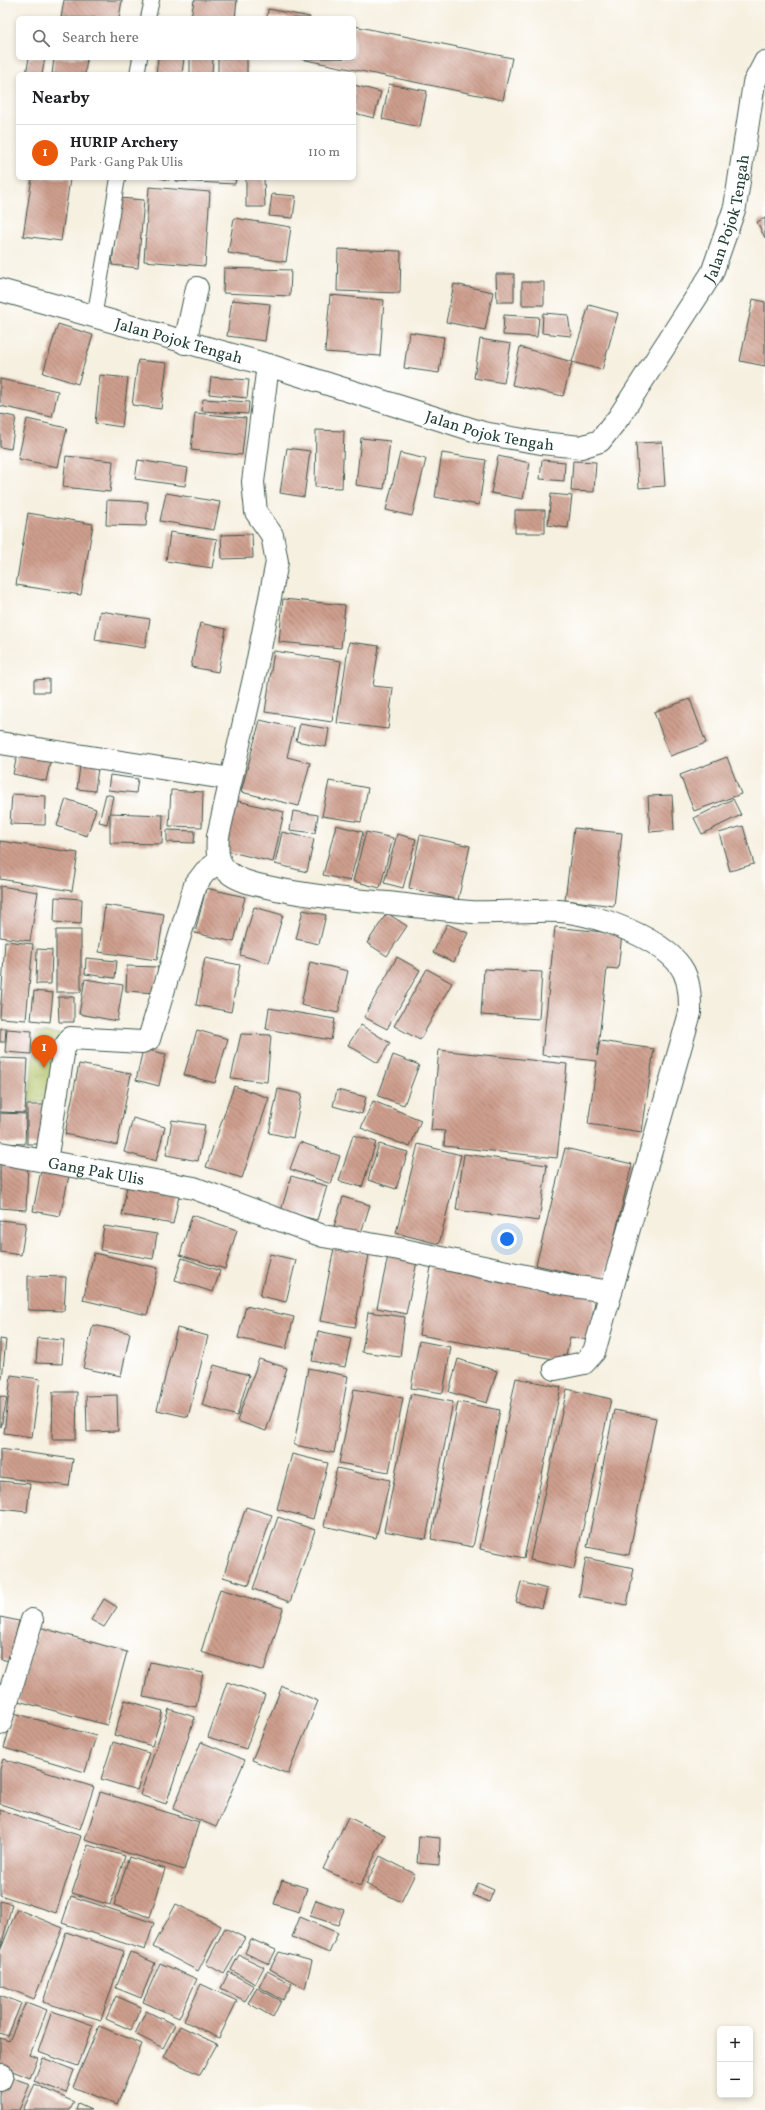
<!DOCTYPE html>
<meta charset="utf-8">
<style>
body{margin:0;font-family:Vollkorn,serif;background:#f2f2f2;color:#202124}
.controls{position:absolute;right:12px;bottom:12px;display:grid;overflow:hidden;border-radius:6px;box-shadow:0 2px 6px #0003}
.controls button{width:36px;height:36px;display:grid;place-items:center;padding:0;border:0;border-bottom:1px solid #e0e0e0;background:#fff;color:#202124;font:20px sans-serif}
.you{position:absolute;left:507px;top:1239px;width:14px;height:14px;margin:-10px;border:3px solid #fff;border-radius:50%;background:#1a73e8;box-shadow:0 0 0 6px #1a73e833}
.badge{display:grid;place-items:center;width:26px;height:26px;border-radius:50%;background:#ea580c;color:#fff;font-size:13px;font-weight:700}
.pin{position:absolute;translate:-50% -33px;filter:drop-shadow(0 1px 2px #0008)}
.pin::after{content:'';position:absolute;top:21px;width:14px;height:12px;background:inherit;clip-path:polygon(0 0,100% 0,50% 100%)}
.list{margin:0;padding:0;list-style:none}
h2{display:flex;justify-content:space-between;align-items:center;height:52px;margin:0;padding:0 16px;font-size:17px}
h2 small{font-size:13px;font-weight:400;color:#757577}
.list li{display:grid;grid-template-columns:26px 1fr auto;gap:12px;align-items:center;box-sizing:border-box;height:56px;padding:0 16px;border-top:1px solid #e0e0e0}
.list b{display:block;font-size:15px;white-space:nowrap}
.list p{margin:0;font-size:13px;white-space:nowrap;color:#757577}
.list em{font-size:13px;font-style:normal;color:#757577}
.icon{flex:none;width:22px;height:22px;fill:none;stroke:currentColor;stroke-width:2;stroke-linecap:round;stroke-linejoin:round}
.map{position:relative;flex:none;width:765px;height:2110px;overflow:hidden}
.search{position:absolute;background:#fff;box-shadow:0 2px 6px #0003;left:16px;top:16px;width:340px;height:44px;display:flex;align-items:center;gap:10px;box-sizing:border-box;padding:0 14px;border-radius:6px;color:#757577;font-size:15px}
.panel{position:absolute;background:#fff;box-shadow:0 2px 6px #0003;left:16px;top:72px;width:340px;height:108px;border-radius:6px}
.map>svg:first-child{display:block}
.park{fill:url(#park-tufts);stroke:#687f4c}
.building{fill:url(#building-back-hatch)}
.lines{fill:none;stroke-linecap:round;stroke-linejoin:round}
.lane-casing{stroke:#3f584e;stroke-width:16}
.street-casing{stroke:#3f584e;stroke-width:24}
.lane{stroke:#fff;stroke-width:14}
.street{stroke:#fff;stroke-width:22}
.labels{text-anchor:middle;stroke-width:4;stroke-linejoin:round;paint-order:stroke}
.street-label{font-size:16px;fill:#1f3d34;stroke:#fff}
</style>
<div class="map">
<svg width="765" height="2110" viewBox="0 0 765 2110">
<defs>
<pattern id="park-tufts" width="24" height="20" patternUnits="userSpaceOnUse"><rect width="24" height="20" fill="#b0c164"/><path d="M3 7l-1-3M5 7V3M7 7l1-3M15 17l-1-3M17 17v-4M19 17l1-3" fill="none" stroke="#8f9e53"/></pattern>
<pattern id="building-back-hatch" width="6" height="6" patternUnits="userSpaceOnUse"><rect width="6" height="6" fill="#ce9e8d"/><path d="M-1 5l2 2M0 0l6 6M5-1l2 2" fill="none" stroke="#a78274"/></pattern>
</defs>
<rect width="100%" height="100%" fill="#fff"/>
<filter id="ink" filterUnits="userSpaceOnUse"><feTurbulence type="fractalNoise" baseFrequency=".025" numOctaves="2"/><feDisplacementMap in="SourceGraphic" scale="8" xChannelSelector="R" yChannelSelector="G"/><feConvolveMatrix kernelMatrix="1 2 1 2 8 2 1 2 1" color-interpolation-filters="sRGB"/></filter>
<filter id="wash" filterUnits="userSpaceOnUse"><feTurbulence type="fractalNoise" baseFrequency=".012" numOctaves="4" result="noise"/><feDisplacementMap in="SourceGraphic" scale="16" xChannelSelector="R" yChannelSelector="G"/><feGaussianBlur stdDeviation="0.9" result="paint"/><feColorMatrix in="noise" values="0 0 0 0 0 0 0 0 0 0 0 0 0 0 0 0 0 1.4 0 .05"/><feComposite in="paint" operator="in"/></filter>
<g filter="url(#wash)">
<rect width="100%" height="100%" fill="#f6f0e0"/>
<path class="park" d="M35 1032 61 1034 51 1103 29 1102Z"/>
<g id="blocks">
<path class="building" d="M64 0H122L119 18H61Z
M194 0H237L235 18H191Z
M268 9 310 17V18H267Z
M354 26 512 58 503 100 301 59 354 58Z
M29 58H45L42 74H26Z
M54 58H87L85 74H52Z
M158 58H184L182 74H156Z
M190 58H213L212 74H190Z
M218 58H247V74H218Z
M389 84 427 91 420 127 382 119Z
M354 85 381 92 374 118 354 113Z
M32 178 70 179 61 241 23 236Z
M159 178H169V180Z
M176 178H236L235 184 176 181Z
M246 178H264L265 207H246Z
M149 187 210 192 205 266 144 261Z
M272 194 296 196 293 218 269 216Z
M119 198 144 200 138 268 112 265Z
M234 218 291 227 286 262 228 253Z
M765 218V238L757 222Z
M338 249 401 251 400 293 337 291Z
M224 268 291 270 290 296 223 293Z
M496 274H514V302H497Z
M522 282H544V305H522Z
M454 284 493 292 485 330 446 322Z
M330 295 384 300 380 356 325 352Z
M753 299 765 302V366L740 361Z
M232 300 270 304 265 341 227 336Z
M589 305 618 313 602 370 572 362Z
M543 313 568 315 571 336 542 333Z
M504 315 539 317 537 337 503 335Z
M58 324 93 335 78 384 43 373Z
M409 332 444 337 439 373 404 368Z
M480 339 511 344 504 383 474 378Z
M520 347 572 362 563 396 512 385Z
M138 360 167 363 161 409 132 405Z
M100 375 128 378 122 427 95 423Z
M211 377 249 380 247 398 209 394Z
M0 379 58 391 52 417 0 406Z
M203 399 249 402 248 414 202 411Z
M195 413 246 418 242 455 191 450Z
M0 414 16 417 11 449 0 447Z
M27 419 67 428 58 467 18 459Z
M316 430 344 431 342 488 315 487Z
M361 438 390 441 384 489 356 485Z
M662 442 665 486 639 488 636 443Z
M287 448 310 451 304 497 280 493Z
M400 453 426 459 412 516 386 510Z
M442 453 486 460 479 505 435 497Z
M66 456 113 461 110 492 63 487Z
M498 456 530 463 523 499 491 493Z
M138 460 188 468 185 486 135 479Z
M542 460 565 462 564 481 540 479Z
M573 461 596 462 594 492 571 491Z
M166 493 220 502 214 530 160 521Z
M551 494 572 496 568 528 548 525Z
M107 500 148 502 146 526 106 525Z
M515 510H545V533H515Z
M28 513 93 524 81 595 16 585Z
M170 532 217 539 212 568 166 561Z
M252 534 253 558 222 559 221 535Z
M283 599 345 605 341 648 279 642Z
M100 611 150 619 145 648 95 640Z
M200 623 226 629 218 672 191 667Z
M349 642 379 646 373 686 393 688 388 729 337 723Z
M274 651 341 661 332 722 265 712Z
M49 679V692H34V680Z
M690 699 706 743 670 756 654 712Z
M260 720 294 728 287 757 310 763 299 806 241 792Z
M300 724 329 729 326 747 296 741Z
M18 751 51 759 46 781 13 774Z
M727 757 741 794 694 811 680 775Z
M81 758 99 760 95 791 77 789Z
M110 775 138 779 136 793 108 790Z
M329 781 368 788 361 822 322 816Z
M171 790 203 792 202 827 169 826Z
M12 794 46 796 45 825 10 824Z
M106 794 113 796 107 824 99 822Z
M672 795 674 830 650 832 648 796Z
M66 799 96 809 87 836 57 826Z
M733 799 741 815 702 834 694 818Z
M234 800 284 812 273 862 222 850Z
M293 811 318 815 315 833 290 830Z
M110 813 163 815 162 844 110 843Z
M336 825 363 832 350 881 323 875Z
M743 826 754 864 730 871 719 833Z
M574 828 622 833 614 906 565 900Z
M167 830 195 831 194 843 167 842Z
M282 832 314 839 307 872 275 864Z
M366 832 393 838 380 888 353 881Z
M397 834 416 839 403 888 384 883Z
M420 835 470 846 458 900 409 888Z
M0 841 78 853 72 891 0 879Z
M0 886 38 892 30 941 0 937Z
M206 888 245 897 234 942 195 933Z
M55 897 82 899 81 924 54 922Z
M105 905 164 914 157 960 99 952Z
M254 907 283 915 269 963 240 955Z
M303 910 326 915 319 944 296 939Z
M387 913 407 926 387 956 367 943Z
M447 924 468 933 454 962 433 953Z
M555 927 622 934 618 969 607 968 597 1056 600 1041 654 1049 642 1132 588 1124 597 1061 542 1055Z
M56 930H81V992H56Z
M5 941 33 944 26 1020 0 1018Z
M37 949 52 950 51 984H36Z
M397 957 420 970 387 1029 364 1017Z
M86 958 117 961 115 978 85 974Z
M205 958 240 965 231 1012 196 1005Z
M310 962 348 971 338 1013 301 1005Z
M127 966 158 967 156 993 126 991Z
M427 969 452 983 420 1040 394 1026Z
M484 969 542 972 539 1019 481 1015Z
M85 979 123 985 117 1021 79 1014Z
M34 991 53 993 50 1022 31 1020Z
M58 997H74V1022H59Z
M269 1008 335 1019 331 1040 266 1029Z
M361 1025 390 1043 378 1063 348 1045Z
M0 1028H6L5 1042H0Z
M7 1029 32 1031 31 1054 5 1052Z
M197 1030 228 1039 215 1083 184 1075Z
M241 1034 271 1035 267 1082 231 1078Z
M143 1049 166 1054 159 1086 136 1080Z
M439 1050 567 1064 557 1158 444 1146 445 1131 431 1130Z
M393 1055 419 1065 404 1105 378 1096Z
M0 1058 28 1059 25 1113 0 1112Z
M79 1064 131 1074 117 1145 65 1134Z
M234 1086 269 1098 242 1178 206 1167Z
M278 1089 302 1094 293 1138 269 1133Z
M337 1090 366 1097 362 1114 333 1106Z
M373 1101 421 1120 410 1147 361 1128Z
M27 1105H47L46 1144H27Z
M0 1113 26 1114 25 1144 0 1143Z
M133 1118 165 1127 156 1161 124 1152Z
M172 1120 205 1125 198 1161 166 1155Z
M353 1135 376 1142 362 1187 339 1181Z
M300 1142 340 1156 331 1184 290 1169Z
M379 1144 408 1152 396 1189 368 1180Z
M418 1144 461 1155 439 1244 396 1233Z
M565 1148 632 1164 604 1281 536 1265Z
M464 1154 547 1165 539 1221 456 1210Z
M0 1161 28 1163 26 1210 0 1208Z
M41 1170 69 1176 60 1216 33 1211Z
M291 1176 327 1186 317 1220 281 1211Z
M127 1186 179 1196 173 1224 122 1215Z
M343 1197 370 1205 359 1239 333 1230Z
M192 1215 237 1230 225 1269 180 1255Z
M0 1220 26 1223 21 1255 0 1252Z
M104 1226 157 1234 153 1259 100 1250Z
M334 1248 369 1255 355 1327 320 1321Z
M389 1251 418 1257 406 1314 377 1308Z
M94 1253 158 1268 147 1315 83 1300Z
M270 1254 296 1260 286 1302 260 1296Z
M182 1258 220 1271 213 1292 175 1280Z
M431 1267 596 1296 588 1340 570 1337 565 1361 419 1335Z
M28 1276 66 1277 64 1311 28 1310Z
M246 1306 294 1317 286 1349 238 1338Z
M368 1312 405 1317 400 1357 362 1352Z
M93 1325 130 1333 121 1376 83 1368Z
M177 1328 208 1336 188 1417 157 1410Z
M318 1331 351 1338 345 1367 312 1361Z
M38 1338 64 1340 62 1364 36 1363Z
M0 1339 6 1340 2 1379H0Z
M419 1341 451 1347 443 1393 411 1388Z
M259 1359 287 1368 266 1431 237 1421Z
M458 1359 497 1371 487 1403 449 1392Z
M214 1365 249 1375 237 1416 202 1405Z
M308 1368 348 1376 334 1453 294 1445Z
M11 1375 40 1379 32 1437 4 1433Z
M516 1378 561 1387 524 1558 480 1549Z
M354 1389 403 1398 389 1472 339 1463Z
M567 1389 611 1399 574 1569 530 1560Z
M53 1392H77L76 1439H52Z
M411 1394 453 1402 426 1539 384 1531Z
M117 1395 118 1431 87 1432 86 1396Z
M0 1396 7 1398 1 1427 0 1426Z
M458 1402 500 1410 473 1547 431 1539Z
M614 1410 656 1418 629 1555 587 1547Z
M0 1449 73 1459 69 1486 0 1477Z
M292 1454 328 1463 313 1519 277 1509Z
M337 1468 390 1480 376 1538 324 1526Z
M0 1481 30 1484 27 1512 0 1509Z
M246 1507 272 1515 249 1585 223 1577Z
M278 1517 315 1530 290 1602 253 1589Z
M586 1558 634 1568 627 1605 579 1596Z
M521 1582 547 1589 542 1608 516 1602Z
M220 1589 283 1608 264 1671 201 1652Z
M104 1599 117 1607 104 1627 91 1620Z
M0 1617 19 1621 10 1661 0 1659Z
M39 1627 127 1652 107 1725 18 1701Z
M150 1662 203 1673 196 1707 143 1697Z
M227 1682 265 1695 246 1749 208 1737Z
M282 1686 318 1701 288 1774 252 1760Z
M125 1700 163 1711 152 1746 114 1735Z
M169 1709 195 1717 166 1804 140 1795Z
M14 1713 96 1736 85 1772 4 1748Z
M113 1742 149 1753 137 1790 101 1779Z
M201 1742 245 1760 216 1827 173 1809Z
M3 1759 94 1787 80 1829 0 1804V1770Z
M100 1792 199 1822 184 1870 85 1840Z
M0 1810 81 1836 56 1913 0 1895Z
M348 1817 385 1835 360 1886 323 1869Z
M419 1836 440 1838 439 1865 417 1863Z
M88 1845 125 1856 110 1905 72 1893Z
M380 1856 415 1874 401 1902 366 1884Z
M129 1857 165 1869 150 1917 114 1905Z
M282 1880 307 1888 299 1912 274 1904Z
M478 1883 494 1890 489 1902 473 1895Z
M71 1896 154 1923 145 1950 62 1923Z
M316 1900 344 1910 338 1925 310 1916Z
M0 1901 12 1904 1 1947H0Z
M176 1904 221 1926 198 1971 153 1947Z
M17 1909 63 1928 34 1999 0 1985V1951Z
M300 1917 338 1933 329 1953 292 1937Z
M225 1928 245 1938 224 1974 206 1964Z
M66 1932 124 1951 101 2020 43 2002Z
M251 1939 276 1950 269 1964 245 1953Z
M130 1952 155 1963 141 1998 116 1988Z
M279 1952 312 1961 305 1988 270 1969Z
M239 1955 264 1967 255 1984 231 1970Z
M160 1963 197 1979 179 2018 143 2002Z
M267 1971 292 1984 283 2000 259 1987Z
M229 1972 254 1986 245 2001 221 1988Z
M201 1984 237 2001 219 2038 184 2021Z
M257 1988 281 2001 273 2017 248 2003Z
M0 1995 21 2003 8 2036 0 2033Z
M116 1996 141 2007 131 2030 106 2019Z
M26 2002 47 2010 30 2055 38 2058 30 2078 0 2066V2038L9 2041Z
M52 2011 93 2025 78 2066 38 2052Z
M146 2011 175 2025 163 2048 135 2034Z
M99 2026 142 2044 117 2105 73 2087Z
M180 2026 217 2044 200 2075 164 2057Z
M43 2058 74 2070 66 2093 34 2081Z
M7 2076 30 2084 19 2110H0V2094Z
M35 2084 74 2102 70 2110H23Z
M78 2104 91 2110H76Z"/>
</g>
</g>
<g filter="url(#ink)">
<use href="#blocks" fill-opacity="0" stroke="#3f584e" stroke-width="1"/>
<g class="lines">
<defs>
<path id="lane" d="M148 18 152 0
M137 74 140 58
M94 318 118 178"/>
<g id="street">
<path id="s1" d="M0 290 268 365 483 433 541 443 581 447 600 441 619 417 712 273 735 207 754 83 765 62"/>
<path d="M185 343 197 288"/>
<path d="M268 365 253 482 256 512 272 535 277 562 255 674 218 836C217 850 216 862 228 872 239 881 254 884 267 887 307 896 347 899 387 903 415 906 444 910 472 912 501 913 530 910 559 911 594 913 667 939 684 972 690 985 690 999 690 1013L594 1352 584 1363 555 1369"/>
<path d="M0 743 231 779"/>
<path id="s2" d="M0 1153 194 1188 323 1236 399 1249 567 1285 611 1292"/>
<path d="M46 1161 64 1048 71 1038 142 1042 149 1039 195 885 205 872 219 861"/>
<path d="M0 1724 32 1620"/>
<path d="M0 2080 2 2075"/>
</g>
</defs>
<use href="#lane" class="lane-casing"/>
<use href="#street" class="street-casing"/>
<use href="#lane" class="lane"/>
<use href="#street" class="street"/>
</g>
</g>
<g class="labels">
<g class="street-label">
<text dy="6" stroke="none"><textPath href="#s1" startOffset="882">Jalan Pojok Tengah</textPath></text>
<text dy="6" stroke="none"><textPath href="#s1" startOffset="186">Jalan Pojok Tengah</textPath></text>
<text dy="6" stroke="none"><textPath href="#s1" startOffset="510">Jalan Pojok Tengah</textPath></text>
<text dy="6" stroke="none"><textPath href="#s2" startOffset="98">Gang Pak Ulis</textPath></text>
</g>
</g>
</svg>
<div class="controls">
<button>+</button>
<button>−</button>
</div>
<div class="you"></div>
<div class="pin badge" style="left:44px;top:1068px">1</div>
<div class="search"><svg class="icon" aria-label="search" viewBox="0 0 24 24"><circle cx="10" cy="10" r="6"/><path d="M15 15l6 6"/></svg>Search here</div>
<section class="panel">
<h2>Nearby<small></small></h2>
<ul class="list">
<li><span class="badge">1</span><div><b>HURIP Archery</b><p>Park · Gang Pak Ulis</p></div><em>110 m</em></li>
</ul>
</section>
</div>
